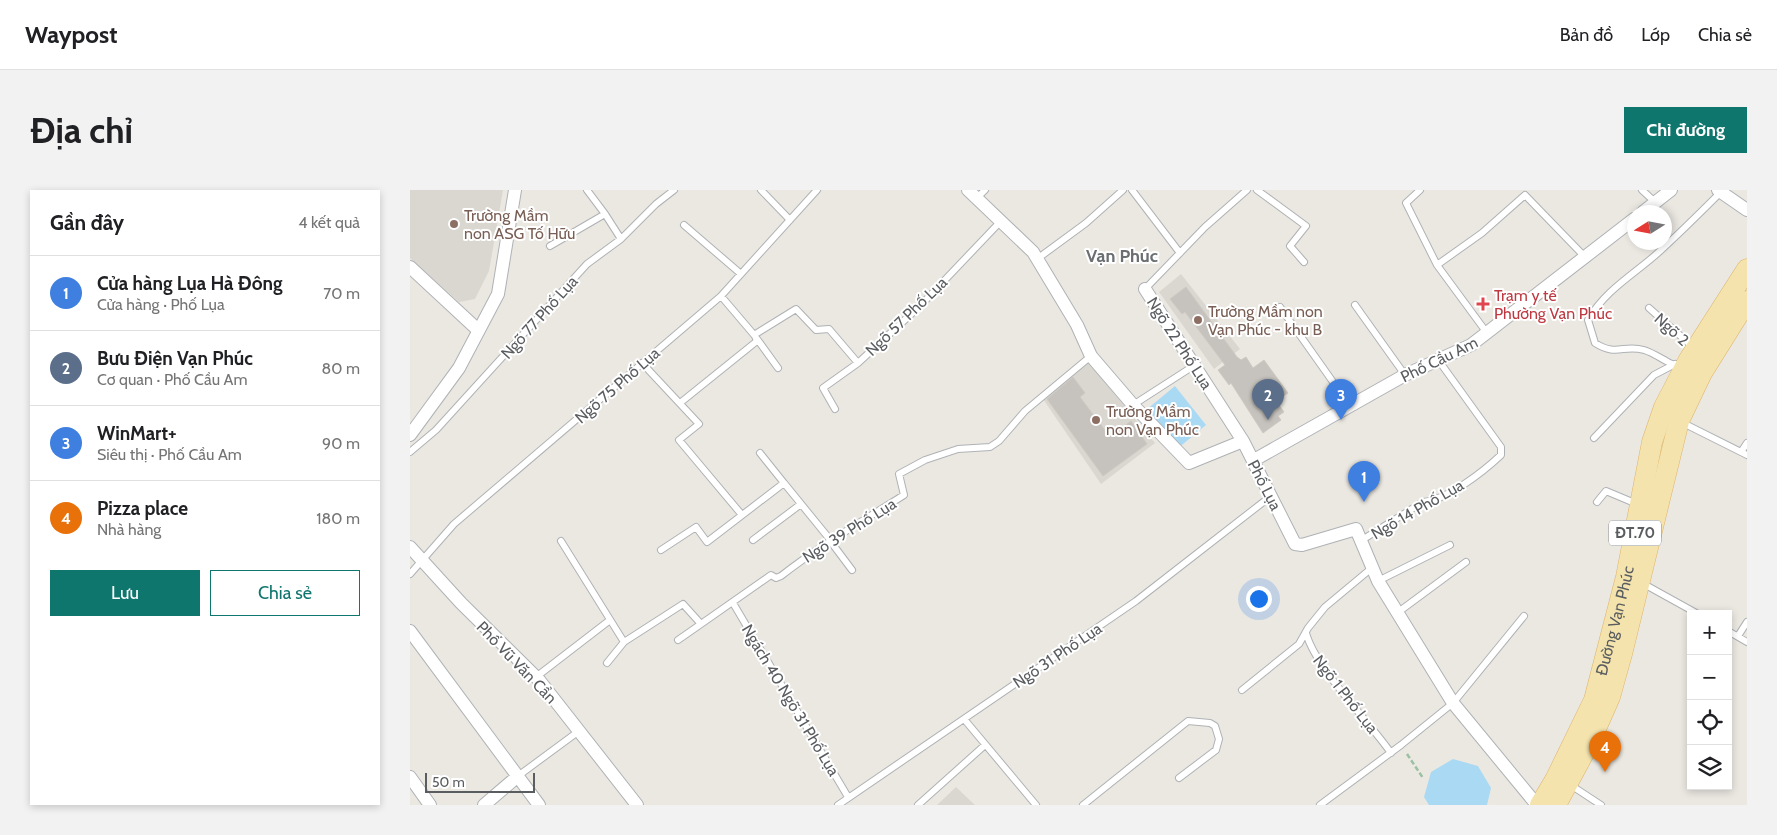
<!DOCTYPE html>
<html lang="vi">
<meta charset="utf-8">
<style>
body{margin:0;font-family:Cabin,sans-serif;background:#f2f2f2;color:#202124}
.controls{position:absolute;right:15px;bottom:15px;display:grid;overflow:hidden;border-radius:0px;box-shadow:0 2px 8px #0003}
.controls button{width:45px;height:45px;display:grid;place-items:center;padding:0;border:0;border-bottom:1px solid #e0e0e0;background:#fff;color:#202124;font:25px sans-serif}
.compass{position:absolute;left:1217px;top:15px;width:45px;height:45px;border-radius:50%;background:#fff;box-shadow:0 2px 8px #0003;rotate:259deg}
.scale{position:absolute;left:15px;bottom:12px;width:110px;box-sizing:border-box;padding-left:5px;border:2px solid #5a5d60;border-top:0;font-size:14px;line-height:18px;white-space:nowrap;color:#5a5d60;-webkit-text-stroke:4px #fff;paint-order:stroke}
.you{position:absolute;left:848px;top:408px;width:18px;height:18px;margin:-12px;border:4px solid #fff;border-radius:50%;background:#1a73e8;box-shadow:0 0 0 8px #1a73e833}
.badge{display:grid;place-items:center;width:32px;height:32px;border-radius:50%;background:#0f766e;color:#fff;font-size:16px;font-weight:700}
.pin{position:absolute;translate:-50% -41px;filter:drop-shadow(0 1px 2px #0008)}
.pin::after{content:'';position:absolute;top:26px;width:18px;height:15px;background:inherit;clip-path:polygon(0 0,100% 0,50% 100%)}
.list{margin:0;padding:0;list-style:none}
h2{display:flex;justify-content:space-between;align-items:center;height:65px;margin:0;padding:0 20px;font-size:21px}
h2 small{font-size:16px;font-weight:400;color:#757577}
.list li{display:grid;grid-template-columns:32px 1fr auto;gap:15px;align-items:center;box-sizing:border-box;height:75px;padding:0 20px;border-top:1px solid #e0e0e0}
.list b{display:block;font-size:19px;white-space:nowrap}
.list p{margin:0;font-size:16px;white-space:nowrap;color:#757577}
.list em{font-size:16px;font-style:normal;color:#757577}
.actions{display:flex;gap:10px;padding:15px 20px}
.actions a{flex:1;padding:11px 0;border:1px solid #0f766e;border-radius:0px;text-align:center;font-size:18px;color:#0f766e}
.actions .main{background:#0f766e;color:#fff}
.icon{flex:none;width:28px;height:28px;fill:none;stroke:currentColor;stroke-width:2;stroke-linecap:round;stroke-linejoin:round}
.map{position:relative;flex:none;width:1337px;height:615px;overflow:hidden;border-radius:0px}
header{display:flex;align-items:center;gap:30px;box-sizing:border-box;height:70px;padding:0 25px;background:#fff;border-bottom:1px solid #e0e0e0}
header strong{font-size:24px}
nav{display:flex;gap:28px;margin-inline-start:auto;font-size:18px}
.intro{display:flex;align-items:center;justify-content:space-between;box-sizing:border-box;height:120px;padding:0 30px}
h1{margin:0;font-size:35px}
.button{padding:12px 22px;border-radius:0px;background:#0f766e;color:#fff;font-size:18px;font-weight:700}
main{display:flex;gap:30px;padding:0 30px}
aside{flex:1;background:#fff;border-radius:0px;box-shadow:0 2px 8px #0003}
.map>svg:first-child{display:block}
.education{fill:#dad7d0}
.water{fill:#a9d9f3}
.building{fill:#c6c3be;stroke:#cfc9c1}
.lines{fill:none;stroke-linecap:round;stroke-linejoin:round}
.lane-casing{stroke:#afb2b5;stroke-width:8}
.street-casing{stroke:#afb2b5;stroke-width:14}
.primary-casing{stroke:#deb367;stroke-width:21}
.path{stroke:#9bc0a2;stroke-width:2.5;stroke-dasharray:5 2.5;stroke-linecap:butt}
.lane{stroke:#fff;stroke-width:6}
.street{stroke:#fff;stroke-width:12}
.primary{stroke:#f4e3ad;stroke-width:20}
.education-dot{fill:#8d6e63;stroke:#fff;stroke-width:2}
.health-dot{fill:#e0444e;stroke:#fff;stroke-width:2}
.labels{text-anchor:middle;stroke-width:4;stroke-linejoin:round;paint-order:stroke}
.shield{fill:#fff;stroke:#8c8e90;stroke-width:1}
.shield-label{font-size:15px;font-weight:bold;fill:#5a5d60}
.education-label{font-size:16px;fill:#785e54;stroke:#fff;text-anchor:start}
.health-label{font-size:16px;fill:#be3a42;stroke:#fff;text-anchor:start}
.street-label{font-size:16px;fill:#5a5d60;stroke:#fff}
.neighbourhood-label{font-size:18px;font-weight:bold;fill:#6b6f72;stroke:#fff}
</style>
<header>
<strong>Waypost</strong>
<nav><a>Bản đồ</a><a>Lớp</a><a>Chia sẻ</a></nav>
</header>
<div class="intro"><h1>Địa chỉ</h1><a class="button">Chỉ đường</a></div>
<main>
<aside>
<h2>Gần đây<small>4 kết quả</small></h2>
<ul class="list">
<li><span class="badge" style="background:#3f7fe0">1</span><div><b>Cửa hàng Lụa Hà Đông</b><p>Cửa hàng · Phố Lụa</p></div><em>70 m</em></li>
<li><span class="badge" style="background:#5c6f8a">2</span><div><b>Bưu Điện Vạn Phúc</b><p>Cơ quan · Phố Cầu Am</p></div><em>80 m</em></li>
<li><span class="badge" style="background:#3f7fe0">3</span><div><b>WinMart+</b><p>Siêu thị · Phố Cầu Am</p></div><em>90 m</em></li>
<li><span class="badge" style="background:#e8710a">4</span><div><b>Pizza place</b><p>Nhà hàng</p></div><em>180 m</em></li>
</ul>
<div class="actions"><a class="main">Lưu</a><a>Chia sẻ</a></div>
</aside>
<div class="map">
<svg width="1337" height="615" viewBox="0 0 1337 615">
<rect width="100%" height="100%" fill="#ebe8e2"/>
<path class="education" d="M0 0H93L79 81 65 109 49 112 0 68Z
M771 84 830 159 804 179 749 102Z
M678 172 745 253 691 294 631 206Z
M546 597 565 615H527Z"/>
<path class="water" d="M765 196 796 235 767 259 736 220Z
M1043 569 1068 576 1081 598 1077 615H1019L1014 607 1021 582Z"/>
<path class="building" d="M776 97 827 167 831 170 836 167 843 178 854 170 878 203 866 211 874 222 868 226 871 230 853 243 821 193 819 195 808 180 815 175 775 122 772 124 760 109Z
M663 187 675 203 670 207 700 247 721 231 737 254 693 286 637 209Z"/>
<g class="lines">
<defs>
<path id="lane" d="M177 0 195 24 211 49
M351 0 380 30
M722 0 770 63
M847 0 896 36 880 56 894 72
M1010 0 996 13 1027 75 1077 143
M1232 0 1245 12
M567 8 575 0
M274 35 331 84
M140 56 195 24
M627 69 676 33 713 0
M1027 75 1072 43 1115 5 1176 68
M735 99 795 37 837 0
M945 115 995 185
M870 117 940 216
M1239 118 1283 157
M344 145 386 119 406 140 419 139 448 173
M347 149 368 178
M232 173 289 234 269 250 332 325
M1262 174C1253 170 1244 163 1234 160 1213 154 1207 167 1185 153L1178 130C1196 99 1225 84 1250 61 1271 42 1291 22 1311 2
M270 213 347 151 345 146 311 106
M723 215 785 175
M425 219 413 198 448 173 512 114 591 31
M1271 232 1337 265
M1184 248 1244 185 1265 174
M0 262 26 240 177 74 211 49 246 14 264 0
M1331 262 1337 253
M350 263 374 293
M1187 312 1196 301 1227 314
M343 350 391 314
M952 350 1013 312C1037 310 1073 282 1091 265V257L1029 171
M151 351 214 452 197 473
M421 352 442 380
M251 360 286 337 297 352 374 293 422 352
M0 384 44 334 311 106 407 0
M968 391 1040 355
M1232 393 1288 424
M323 413 438 607
M987 423 1056 372
M1318 441 1337 452
M896 443C906 479 958 530 981 563
M1328 446 1337 432
M268 450 291 434
M214 452 273 414 291 434 361 385 366 388 371 386C409 356 453 331 494 305L489 284 515 270 548 259 580 257 589 251 615 221 681 166
M126 487 200 430
M832 500 889 454 898 438 915 417 963 377
M554 529 626 615
M108 586 169 541
M1159 594 1191 615
M428 615 726 411 861 306
M508 615 575 555
M673 615 778 531 800 533 805 536 809 549 806 560 769 588
M910 615 991 555 1043 513 1114 426"/>
<path id="street" d="M558 0 623 62 667 135 681 166 723 215 779 273 833 251 885 354 892 355 946 339 968 391 1043 513 1127 615
M1308 0 1337 20
M1233 22 1261 0
M0 77 68 140
M735 99 833 251
M0 245 49 178 88 104 105 0
M844 270 995 185 1061 155 1224 29
M0 357 51 413 129 490 227 615
M0 441 129 615
M0 587 20 615
M74 615 108 586"/>
<g id="primary">
<path id="s1" d="M1130 615 1145 590 1184 510 1216 387 1242 252 1254 217 1278 171 1337 79"/>
<path d="M1146 615 1181 550 1200 507 1212 464 1269 231 1292 183 1337 111"/>
</g>
</defs>
<use href="#lane" class="lane-casing"/>
<use href="#street" class="street-casing"/>
<use href="#primary" class="primary-casing"/>
<path class="path" d="M997 564 1013 588"/>
<use href="#lane" class="lane"/>
<use href="#street" class="street"/>
<use href="#primary" class="primary"/>
</g>
<g class="education-dot">
<circle cx="44" cy="34" r="5"/>
<circle cx="788" cy="130" r="5"/>
<circle cx="686" cy="230" r="5"/>
</g>
<path class="health-dot" d="M1070.5 106.5h5v5h5v5h-5v5h-5v-5h-5v-5h5z"/>
<g class="labels">
<rect class="shield" x="1199" y="330.5" width="52" height="25" rx="4"/>
<g class="shield-label">
<text x="1225" y="348">ĐT.70</text>
</g>
<g class="education-label">
<text x="54" y="31">Trường Mầm<tspan x="54" dy="18">non ASG Tố Hữu</tspan></text>
<text x="798" y="127">Trường Mầm non<tspan x="798" dy="18">Vạn Phúc - khu B</tspan></text>
<text x="696" y="227">Trường Mầm<tspan x="696" dy="18">non Vạn Phúc</tspan></text>
</g>
<g class="health-label">
<text x="1084" y="111">Trạm y tế<tspan x="1084" dy="18">Phường Vạn Phúc</tspan></text>
</g>
<g class="street-label">
<text transform="translate(496 126) rotate(-44)" y="6">Ngõ 57 Phố Lụa</text>
<text transform="translate(129 127) rotate(-48)" y="6">Ngõ 77 Phố Lụa</text>
<text transform="translate(1262 139) rotate(42)" y="6">Ngõ 2</text>
<text transform="translate(770 153) rotate(57)" y="6">Ngõ 22 Phố Lụa</text>
<text transform="translate(1029 169) rotate(-26)" y="6">Phố Cầu Am</text>
<text transform="translate(207 195) rotate(-41)" y="6">Ngõ 75 Phố Lụa</text>
<text transform="translate(855 295) rotate(63)" y="6">Phố Lụa</text>
<text transform="translate(1007 319) rotate(-30)" y="6">Ngõ 14 Phố Lụa</text>
<text transform="translate(439 340) rotate(-32)" y="6">Ngõ 39 Phố Lụa</text>
<text dy="6" stroke="none"><textPath href="#s1" startOffset="200">Đường Vạn Phúc</textPath></text>
<text transform="translate(647 465) rotate(-34)" y="6">Ngõ 31 Phố Lụa</text>
<text transform="translate(107 472) rotate(46)" y="6">Phố Vũ Văn Cẩn</text>
<text transform="translate(936 504) rotate(52)" y="6">Ngõ 1 Phố Lụa</text>
<text transform="translate(381 510) rotate(59)" y="6">Ngách 40 Ngõ 31 Phố Lụa</text>
</g>
<g class="neighbourhood-label">
<text x="712" y="72">Vạn Phúc</text>
</g>
</g>
</svg>
<div class="controls">
<button>+</button>
<button>−</button>
<button><svg class="icon" aria-label="locate" viewBox="0 0 24 24"><circle cx="12" cy="12" r="6"/><path d="M12 2v4M12 18v4M2 12h4M18 12h4"/></svg></button>
<button><svg class="icon" aria-label="layers" viewBox="0 0 24 24"><path d="M12 4l9 5-9 5-9-5zM3 14l9 5 9-5"/></svg></button>
</div>
<svg class="compass" viewBox="-18 -18 36 36"><path d="M0-13l5 13h-10z" fill="#e53935"/><path d="M0 13l5-13h-10z" fill="#757577"/></svg>
<div class="scale">50 m</div>
<div class="you"></div>
<div class="pin badge" style="left:954px;top:312px;background:#3f7fe0">1</div>
<div class="pin badge" style="left:858px;top:230px;background:#5c6f8a">2</div>
<div class="pin badge" style="left:931px;top:230px;background:#3f7fe0">3</div>
<div class="pin badge" style="left:1195px;top:582px;background:#e8710a">4</div>
</div>
</main>
